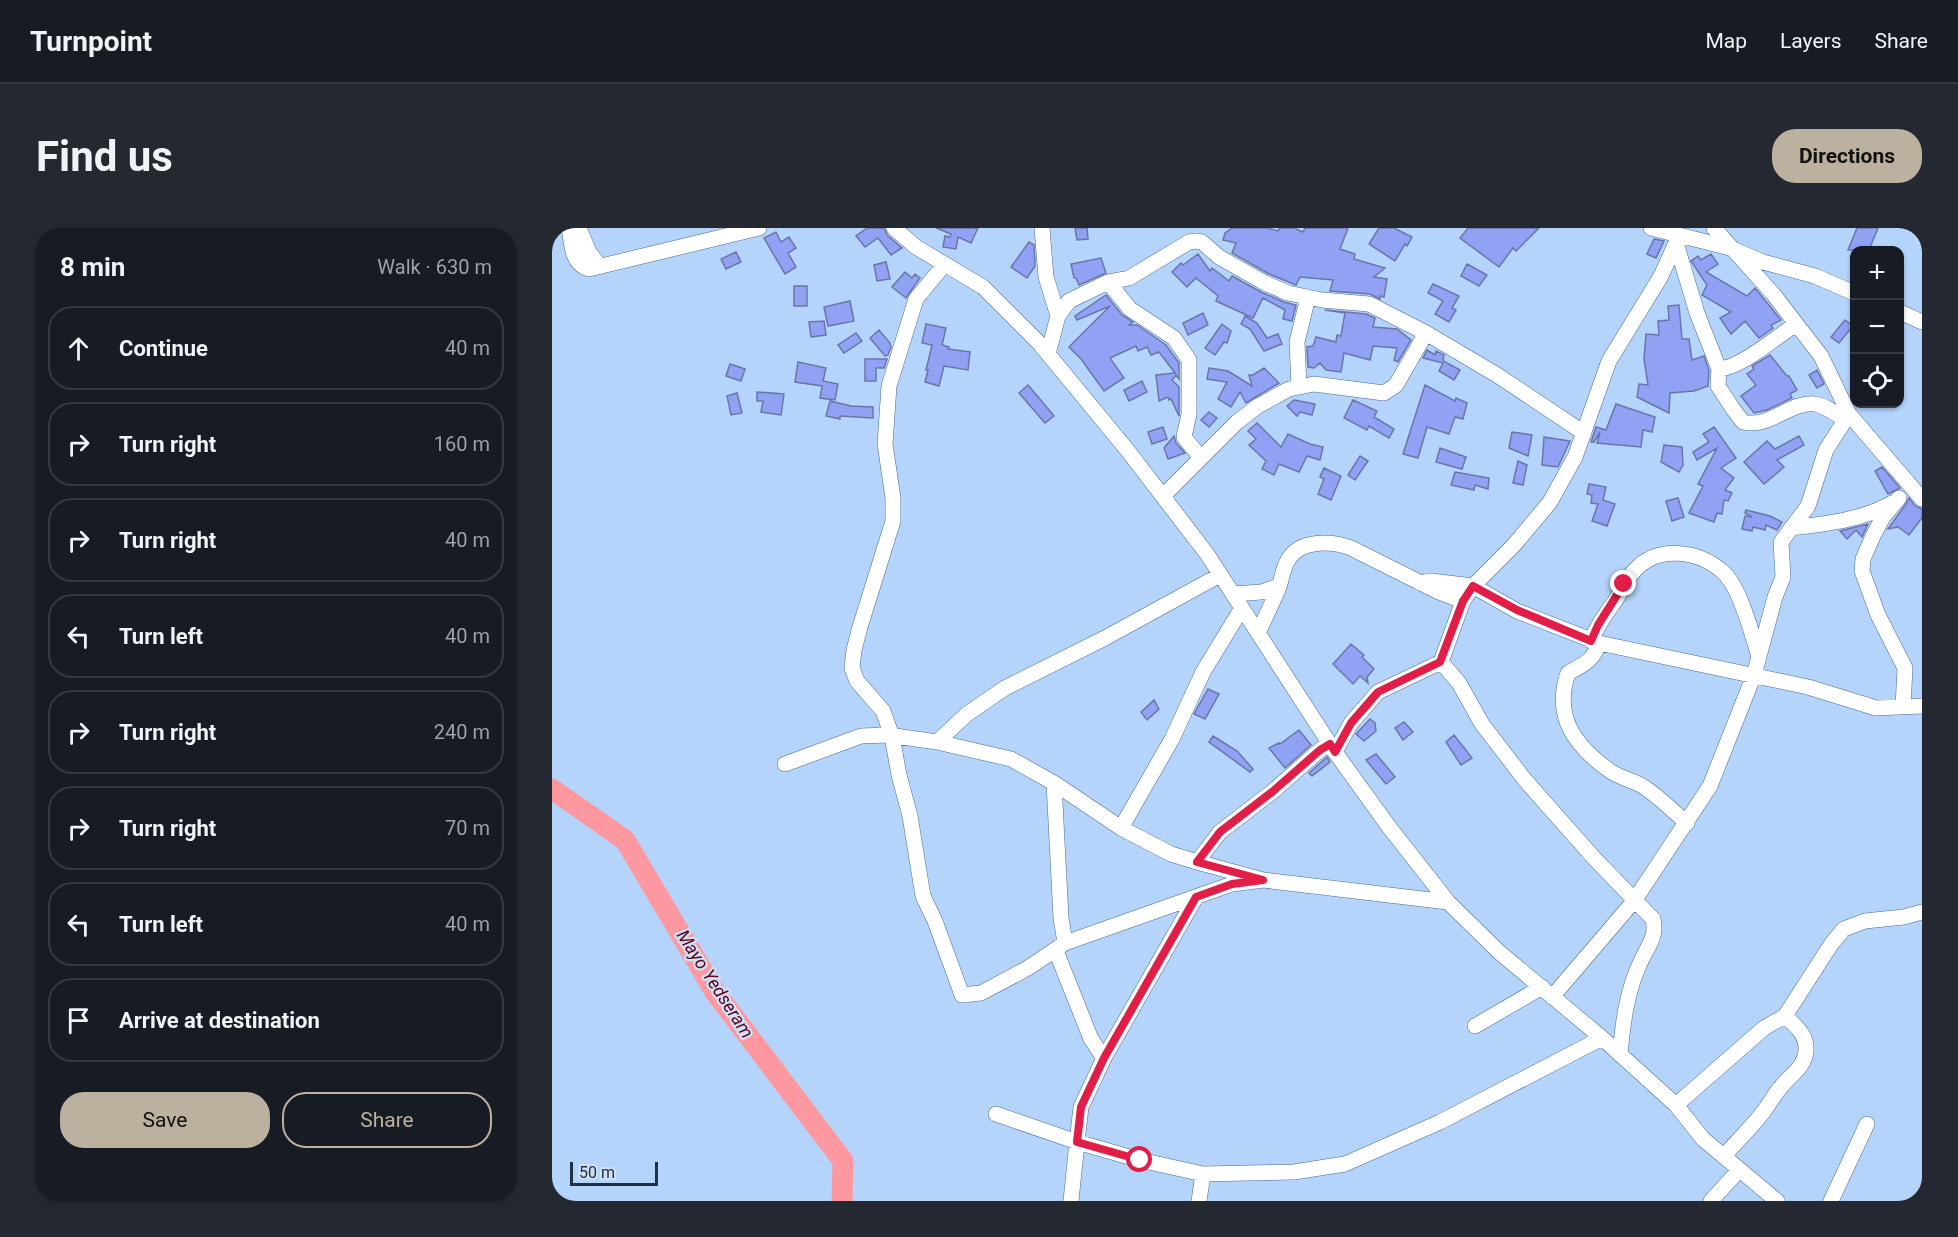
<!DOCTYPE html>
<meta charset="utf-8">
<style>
body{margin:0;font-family:Roboto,sans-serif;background:#242831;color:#f1f3f6}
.controls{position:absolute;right:18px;top:18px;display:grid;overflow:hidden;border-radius:12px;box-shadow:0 2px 4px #0004}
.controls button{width:54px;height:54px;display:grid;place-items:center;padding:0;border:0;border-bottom:2px solid #363941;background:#171b24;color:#f1f3f6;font:30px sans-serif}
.scale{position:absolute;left:18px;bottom:15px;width:88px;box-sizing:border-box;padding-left:6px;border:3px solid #202f42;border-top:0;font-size:16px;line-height:21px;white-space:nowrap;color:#202f42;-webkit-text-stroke:4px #d0e0f4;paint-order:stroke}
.stop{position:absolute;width:18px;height:18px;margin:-14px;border:4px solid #e11d48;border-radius:50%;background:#fff}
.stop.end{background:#e11d48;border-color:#fff;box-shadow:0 2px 6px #0008}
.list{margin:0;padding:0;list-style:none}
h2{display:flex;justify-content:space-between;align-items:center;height:78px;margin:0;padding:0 24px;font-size:26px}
h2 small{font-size:20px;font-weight:400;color:#9ea1a6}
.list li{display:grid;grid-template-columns:39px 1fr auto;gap:18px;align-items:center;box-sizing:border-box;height:84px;margin:0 12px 12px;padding:0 12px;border:2px solid #363941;border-radius:24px}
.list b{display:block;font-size:22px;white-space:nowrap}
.list em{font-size:20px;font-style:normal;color:#9ea1a6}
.actions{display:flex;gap:12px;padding:18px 24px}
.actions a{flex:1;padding:14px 0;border:2px solid #bcb09e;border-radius:24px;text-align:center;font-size:21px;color:#bcb09e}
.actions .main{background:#bcb09e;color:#111}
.icon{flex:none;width:33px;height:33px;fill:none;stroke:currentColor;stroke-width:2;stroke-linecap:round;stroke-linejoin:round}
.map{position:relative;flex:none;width:1370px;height:973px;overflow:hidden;border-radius:24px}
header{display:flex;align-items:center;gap:36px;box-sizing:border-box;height:84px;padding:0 30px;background:#171b24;border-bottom:2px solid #363941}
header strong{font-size:28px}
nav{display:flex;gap:33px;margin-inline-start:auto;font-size:21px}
.intro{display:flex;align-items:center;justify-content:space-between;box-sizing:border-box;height:144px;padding:0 36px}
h1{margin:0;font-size:42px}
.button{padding:15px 27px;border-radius:24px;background:#bcb09e;color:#111;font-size:21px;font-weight:700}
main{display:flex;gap:36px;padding:0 36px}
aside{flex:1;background:#171b24;border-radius:24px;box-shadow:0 2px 4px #0004}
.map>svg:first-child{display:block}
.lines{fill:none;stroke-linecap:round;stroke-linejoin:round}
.river{stroke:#fd98a1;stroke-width:21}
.building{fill:#91a1f3;stroke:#6a75a9;stroke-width:1.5}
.minor-casing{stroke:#476a97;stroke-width:16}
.minor{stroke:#fff;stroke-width:15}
.route{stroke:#e11d48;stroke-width:8}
.labels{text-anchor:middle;stroke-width:4.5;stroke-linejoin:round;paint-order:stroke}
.water-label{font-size:18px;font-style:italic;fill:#5b0019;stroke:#d0e0f4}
</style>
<header>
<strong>Turnpoint</strong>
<nav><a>Map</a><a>Layers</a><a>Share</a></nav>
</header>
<div class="intro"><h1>Find us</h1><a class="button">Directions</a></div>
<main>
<aside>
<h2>8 min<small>Walk · 630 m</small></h2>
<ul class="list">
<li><svg class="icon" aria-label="ahead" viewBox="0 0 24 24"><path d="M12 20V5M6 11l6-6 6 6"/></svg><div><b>Continue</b></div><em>40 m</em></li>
<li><svg class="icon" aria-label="right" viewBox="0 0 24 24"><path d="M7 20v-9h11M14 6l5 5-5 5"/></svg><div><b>Turn right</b></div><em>160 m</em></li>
<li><svg class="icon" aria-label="right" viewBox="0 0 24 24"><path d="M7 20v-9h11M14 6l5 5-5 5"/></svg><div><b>Turn right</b></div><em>40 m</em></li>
<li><svg class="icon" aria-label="left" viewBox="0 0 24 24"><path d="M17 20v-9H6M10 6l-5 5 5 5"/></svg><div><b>Turn left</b></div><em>40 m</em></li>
<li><svg class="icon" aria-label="right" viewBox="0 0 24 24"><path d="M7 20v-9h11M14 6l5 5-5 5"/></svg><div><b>Turn right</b></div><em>240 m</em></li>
<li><svg class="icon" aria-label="right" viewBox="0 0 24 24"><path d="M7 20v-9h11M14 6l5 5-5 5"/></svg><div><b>Turn right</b></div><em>70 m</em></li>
<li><svg class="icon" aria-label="left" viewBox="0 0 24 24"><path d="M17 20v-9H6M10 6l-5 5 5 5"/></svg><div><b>Turn left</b></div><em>40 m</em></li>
<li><svg class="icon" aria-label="arrive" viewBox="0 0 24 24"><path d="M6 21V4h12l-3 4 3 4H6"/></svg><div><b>Arrive at destination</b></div></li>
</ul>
<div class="actions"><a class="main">Save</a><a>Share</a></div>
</aside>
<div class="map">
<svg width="1370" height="973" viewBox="0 0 1370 973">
<rect width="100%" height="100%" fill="#b5d4fc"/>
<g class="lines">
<path class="river" d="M0 561 73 612 163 764 291 933 290 973"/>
</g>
<path class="building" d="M315 0H332L335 7 350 20 339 27 326 10 313 19 304 8Z
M384 0H426L419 15 406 9 404 21 391 19 393 8 398 9 399 6Z
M523 0H535L536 11 525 12Z
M680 0H715L726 3 728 0H742L751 4 753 0H796L788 21 803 26 802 31 833 40 822 49 835 51 832 69 828 68V71L818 66 778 63 781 52 748 49 744 57 717 46 680 25 684 15 671 12 673 5Z
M827 0H842L860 9 855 18 853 16 843 33 817 16Z
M916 0H987L964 23 961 20 947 39 908 10Z
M1305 0H1326L1317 22H1296Z
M224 4 229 14 237 9 244 20 236 25 244 39 233 46 212 10Z
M1102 11 1112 13 1104 30 1095 26Z
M477 14 482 17 483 38 475 50 459 39Z
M184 24 189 34 174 41 169 31Z
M646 26 658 43 660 40 677 53 680 48 709 64 732 74 744 77 740 93 731 91 733 82 711 70 701 90 664 73 666 68 644 50 635 59 620 44 629 35 631 37Z
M1159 26 1166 36 1154 44 1195 68 1203 60 1229 92 1219 97 1221 100 1207 110 1193 93 1179 106 1168 90 1179 84 1150 67 1155 57 1139 33 1146 28 1149 32Z
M549 30 554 45 527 57 524 50H522L519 36Z
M334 34 338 51 325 53 322 37Z
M915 36 935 47 927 58 909 48Z
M353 44 360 50 363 46 368 50 354 70 340 59Z
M881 56 907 68 900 80 904 82 897 94 883 86 891 73 876 65Z
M242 58H255V78H242Z
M554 67 570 87 581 94 577 97H585L614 117 627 135V151L624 147 620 152 627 159V188L619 171 617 172 616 169 607 173 604 147 623 145 607 124 599 127 595 119 586 123 584 118 558 130 572 150 552 163 529 131 517 119 558 78 525 92 523 88Z
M298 73 302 93 276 98 272 79Z
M1127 77 1130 111H1137L1140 132 1152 128 1157 143 1156 158 1142 163 1118 165 1117 185 1085 169 1087 156 1096 157 1092 131 1094 106 1107 107 1106 93 1117 92 1116 78Z
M773 82 814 86 823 90 821 99 845 101 859 112 846 134 842 132 845 120 821 118 818 132 792 125 789 144 774 142 768 135 762 140 756 139 755 119 761 118 764 109 784 114 785 107 789 108 793 85Z
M651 85 656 97 636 107 631 95Z
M693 88 705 95 715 110 726 106 730 116 712 123 698 101 689 96Z
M1293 92 1301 98 1287 115 1279 109Z
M272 93 274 107 259 109 257 94Z
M374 96 394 100 390 117 397 119 396 121 418 124 416 142 392 138 387 158 373 154 376 142H374L380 117 370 115Z
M670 96 679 103 675 115 672 114 663 127 653 120Z
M327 102 338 115 339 119 336 127 333 128 318 110Z
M304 105 310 113 292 125 286 117Z
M875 122 883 127 884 123 892 127 891 132 893 134 908 142 902 152 887 143 891 135 871 130Z
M1218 127 1235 148H1237L1245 162 1238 166 1240 170 1215 182 1202 185 1189 168 1204 157 1195 146 1202 141 1200 138Z
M313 131H335L332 140H324V153H313Z
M246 134 274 140 271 153 286 156 283 172 268 170 270 158 243 154Z
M178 136 193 141 189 153 174 148Z
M657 140 676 143 700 158 697 147H701L712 140 727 155 694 175 688 164 679 179 666 171 675 154 655 151Z
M1265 142 1272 156 1265 160 1257 147Z
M590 153 595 164 577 173 572 162Z
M476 157 502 188 493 195 467 165Z
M873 157 903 173 904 170 915 175 911 191 903 189 897 206 875 199 866 230 851 226Z
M205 164 232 166 229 187 209 184 211 173H205Z
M185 165 190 185 179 187 175 168Z
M742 172 763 176 760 187 748 184 745 188 735 178Z
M801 172 825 183 822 189 842 201 837 210 817 198 815 202 792 190Z
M278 173 299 178 321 179V190L288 188V191L274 188Z
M1064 176 1103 189 1100 204 1091 202 1089 219 1045 215 1048 204 1042 214H1039L1044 199 1054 202Z
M657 184 665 190 657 199 649 192Z
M705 195 729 219 736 206 758 216 771 219 768 232 755 228 747 244 727 236 722 247 710 241 714 233 697 217 704 211 696 203Z
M611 199 615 211 600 216 596 204Z
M1162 199 1184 230 1169 240 1182 250 1173 262 1180 265 1176 273 1172 272 1170 286 1165 285 1162 294 1137 285 1151 258 1146 256 1165 220 1145 232 1141 224 1157 214 1151 206Z
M960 204 980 207 976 228 957 220Z
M622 208 624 215 633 225 616 231 612 220Z
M1247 208 1252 217 1225 232 1232 239 1212 256 1192 234 1215 213 1223 221Z
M992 209 1018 213 1006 239 990 237Z
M1112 217 1130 219 1131 237 1127 244 1109 234Z
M888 220 914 229 910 241 884 234Z
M808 228 816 233 803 252 796 247Z
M966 233 975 237 971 257 961 255Z
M1330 239 1348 260 1336 266 1323 243Z
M772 240 789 248 779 272 766 266 772 251 768 249Z
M903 244 937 250 936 261 923 257 922 262 899 257Z
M1037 256 1054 259 1051 272 1063 276 1055 298 1040 293 1046 276 1039 275 1040 267 1035 266Z
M1126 270 1132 289 1120 293 1114 273Z
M1357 270 1363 278 1370 281V290L1357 307 1346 299 1336 301 1354 276Z
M1194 282 1218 288 1230 294 1225 302 1214 297 1213 302 1201 299 1200 303 1190 301 1193 288 1200 289 1193 285Z
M1316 296 1310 309 1304 302 1295 311 1288 303Z
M799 416 812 427 810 429 822 441 815 449 816 455 808 448 801 456 781 436Z
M656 461 667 466 653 491 642 486Z
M602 472 607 481 595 492 589 484Z
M818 491 823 495 824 503 812 513 804 506Z
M852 494 861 504 851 512 843 500Z
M747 502 759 517 733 540 717 520 727 515 728 516Z
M902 507 920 530 909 537 894 514Z
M661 508 685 523 701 541 698 544 657 514Z
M824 526 843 549 834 556 814 532Z
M775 529 778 534 760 548 757 545Z"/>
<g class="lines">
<defs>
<path id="minor" d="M17 0C20 16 19 36 37 41L207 0
M27 0 37 24 48 38
M342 0 364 19 431 59 487 115 576 223 655 326 783 524 837 599 896 674 947 724 1050 810 1124 877 1151 911 1225 973
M490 0 494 49 506 88
M1099 0 1178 20 1211 34 1263 48 1302 65
M1162 0 1222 67 1269 128 1297 186 1370 271
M1124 15 1145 85 1167 141 1166 158 1181 181 1191 194C1217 201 1238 173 1263 176 1274 178 1283 185 1292 191
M392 37 364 71 337 158 333 216 341 270V293L308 399 302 422 300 440 305 453 331 483 340 508 347 547 358 588 371 668 383 693 410 767 429 765 476 740 513 715 680 656 711 652
M556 54 578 81 622 110 637 132V186L632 209 649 230
M1348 84 1370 94
M496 126 506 88 517 73 556 54 577 50 637 14 644 13 650 14 667 29 713 55 736 65 770 72 817 76 874 105 945 147 1032 205
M1167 141C1188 140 1226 108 1244 96
M747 159 745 114 756 69
M611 268 685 194 706 178 737 161 762 156 832 165 844 157 874 105
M1347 270 1331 289 1321 308 1311 331 1310 343 1326 387 1353 440 1351 479
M1239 300C1272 296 1311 292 1340 275
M868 355 879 353 921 358 965 383 1047 415 1256 459 1324 480 1370 478
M681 366 709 364 727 358
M706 405C713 390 721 374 727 359 730 350 731 340 736 332 748 311 779 313 799 320L887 364 911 373
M1039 413C1045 398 1053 387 1063 373 1070 363 1074 351 1083 342 1106 317 1146 322 1171 344 1188 359 1200 406 1207 429
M1047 415C1042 432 1031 437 1016 445 1001 489 1023 518 1058 543 1068 550 1081 552 1092 559 1107 569 1121 583 1135 595
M889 434 907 455 930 496 973 552 1041 629 1101 691C1105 708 1097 716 1090 731 1075 761 1071 793 1068 827
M385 514 415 486 453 460 553 410 668 347
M783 524 799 495 826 464 889 434 911 373 921 358 962 317 998 274 1023 229 1057 133 1109 48 1124 15 1125 7
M233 536 309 508 336 507 385 514 459 531 502 555 569 600 619 626 645 634 711 652 896 674
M502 555 509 690 513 715
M569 600 620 511 651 444 690 380
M645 634 668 604 720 564 768 522 778 516
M644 669 552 830 529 879 525 914 588 932 651 946 742 944 793 936 888 894 1050 810
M504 723 539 811 552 830
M1000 769 1082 673 1158 558 1202 447 1223 369 1231 349 1229 314 1256 278 1274 222 1297 186
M923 798 990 759
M1124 877 1212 800 1233 788 1280 715 1292 701 1313 693 1352 689 1370 684
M444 886 525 914 519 973
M1172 928C1185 913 1200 899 1212 883 1218 875 1222 867 1228 860 1238 847 1253 840 1254 822 1255 807 1244 798 1233 788
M647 973 651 946
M1159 973 1187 942
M1279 973 1315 896"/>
</defs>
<use href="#minor" class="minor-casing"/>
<use href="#minor" class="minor"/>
</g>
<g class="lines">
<path class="route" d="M588 932 525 914 529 879 552 830 644 669 680 656 711 652 645 634 668 604 720 564 768 522 778 516 783 524 799 495 826 464 888 434 911 373 921 358 965 382 1039 413 1046 397 1072 356"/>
</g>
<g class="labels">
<g class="water-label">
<text transform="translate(163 756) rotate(57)" y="6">Mayo Yedseram</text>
</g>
</g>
</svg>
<div class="controls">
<button>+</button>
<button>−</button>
<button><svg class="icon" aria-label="locate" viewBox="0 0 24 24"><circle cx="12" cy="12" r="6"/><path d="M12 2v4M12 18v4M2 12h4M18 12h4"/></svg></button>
</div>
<div class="scale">50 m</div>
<div class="stop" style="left:588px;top:932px"></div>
<div class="stop end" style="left:1072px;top:356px"></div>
</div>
</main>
